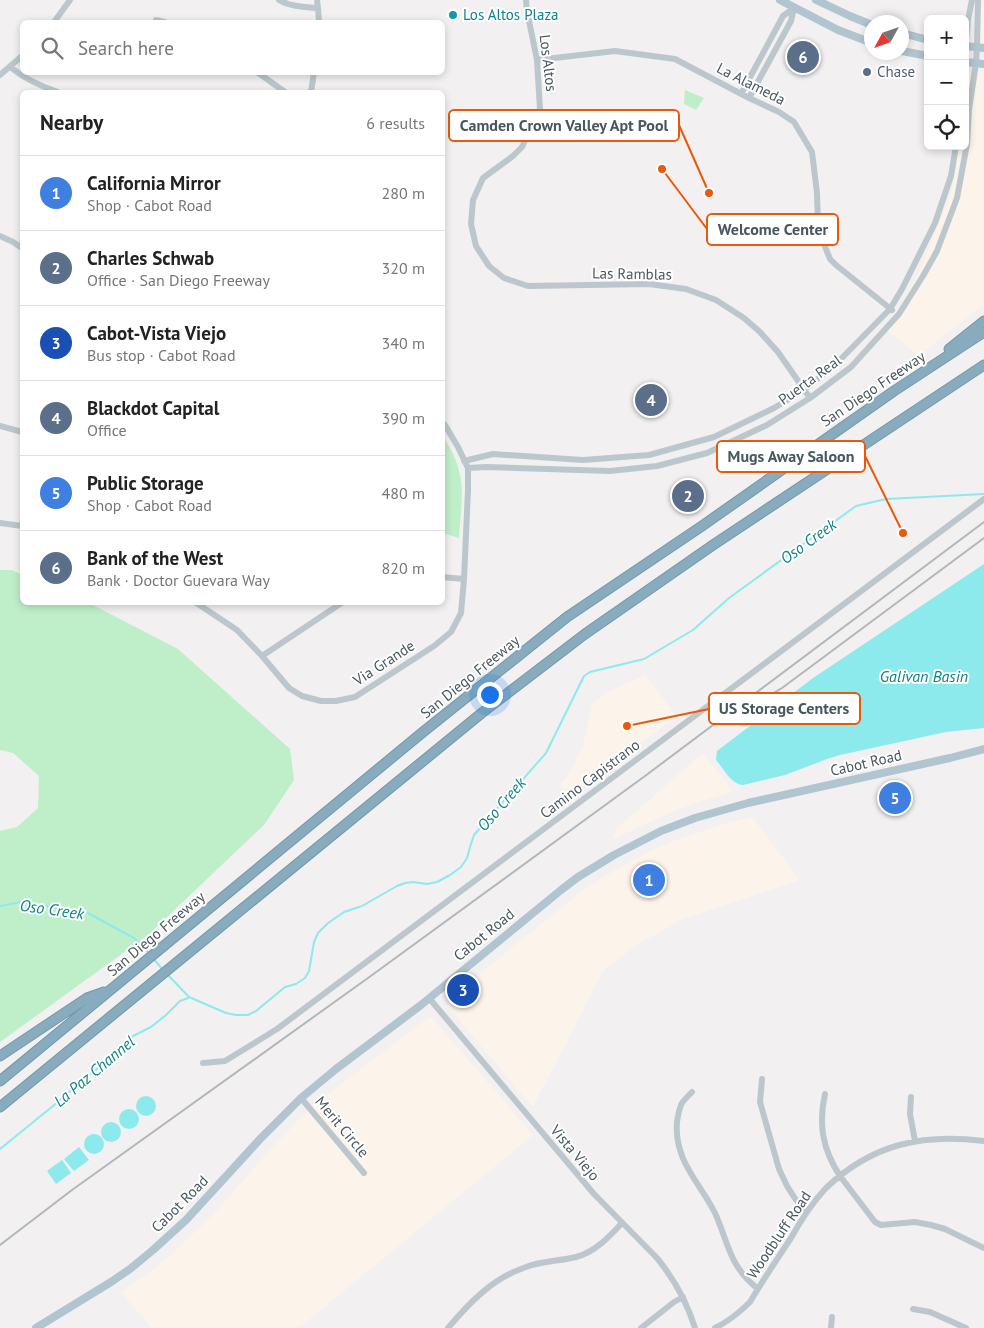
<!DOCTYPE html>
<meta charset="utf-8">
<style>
body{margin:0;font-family:"PT Sans",sans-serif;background:#f2f2f2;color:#222}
.controls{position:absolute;right:15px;top:15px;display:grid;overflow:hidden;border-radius:8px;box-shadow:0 2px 8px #0003}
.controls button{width:45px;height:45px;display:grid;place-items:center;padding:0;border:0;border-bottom:1px solid #e0e0e0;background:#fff;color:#222;font:25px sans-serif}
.compass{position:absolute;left:864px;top:15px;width:45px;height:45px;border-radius:50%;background:#fff;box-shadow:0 2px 8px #0003;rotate:230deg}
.you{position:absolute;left:489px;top:694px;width:18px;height:18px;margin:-12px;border:4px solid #fff;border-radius:50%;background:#1a73e8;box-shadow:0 0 0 8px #1a73e833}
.badge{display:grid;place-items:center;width:32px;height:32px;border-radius:50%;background:#2563eb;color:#fff;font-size:16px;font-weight:700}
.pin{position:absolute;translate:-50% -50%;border:2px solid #fff;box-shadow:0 1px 5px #0006}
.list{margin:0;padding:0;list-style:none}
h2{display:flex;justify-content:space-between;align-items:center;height:65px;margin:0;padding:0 20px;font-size:21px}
h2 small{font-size:16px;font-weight:400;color:#767676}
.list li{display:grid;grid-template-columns:32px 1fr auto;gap:15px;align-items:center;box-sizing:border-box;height:75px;padding:0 20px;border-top:1px solid #e0e0e0}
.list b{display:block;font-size:19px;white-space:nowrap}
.list p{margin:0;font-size:16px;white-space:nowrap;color:#767676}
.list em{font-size:16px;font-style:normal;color:#767676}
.icon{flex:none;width:28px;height:28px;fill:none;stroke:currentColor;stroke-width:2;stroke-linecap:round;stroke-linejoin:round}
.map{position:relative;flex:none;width:984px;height:1328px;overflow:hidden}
.search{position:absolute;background:#fff;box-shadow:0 2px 8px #0003;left:20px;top:20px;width:425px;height:55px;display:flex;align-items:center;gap:12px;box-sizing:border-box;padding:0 18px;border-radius:8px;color:#767676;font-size:19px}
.panel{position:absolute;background:#fff;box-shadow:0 2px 8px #0003;left:20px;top:90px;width:425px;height:515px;border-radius:8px}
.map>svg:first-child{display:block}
.commercial{fill:#fcf4ea}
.green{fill:#bfefc9}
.water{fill:#8ceaec}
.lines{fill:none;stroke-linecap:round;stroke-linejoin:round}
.stream{stroke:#8ceaec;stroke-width:2}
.highway-casing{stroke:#7398aa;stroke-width:11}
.minor{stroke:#bcc7cd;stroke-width:6}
.major{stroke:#b0c5cf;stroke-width:8}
.highway{stroke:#88acbe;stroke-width:9}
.rail{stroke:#b2b7ba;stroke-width:2}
.culture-dot{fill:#0f9aa8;stroke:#fff;stroke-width:2}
.service-dot{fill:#5c6f8a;stroke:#fff;stroke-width:2}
.labels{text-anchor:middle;stroke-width:4;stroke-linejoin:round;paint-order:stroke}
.culture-label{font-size:15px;fill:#0d838f;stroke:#fff;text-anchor:start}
.street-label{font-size:15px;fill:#48575e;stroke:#fff}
.service-label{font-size:15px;fill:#4e5e75;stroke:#fff;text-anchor:start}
.water-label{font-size:16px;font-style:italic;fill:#0e8285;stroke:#fff}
.leader{fill:none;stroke:#e8590c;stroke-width:2}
.callout-dot{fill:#e8590c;stroke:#fff;stroke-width:2}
.callout{fill:#fff;stroke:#e8590c;stroke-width:2}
.callout-label{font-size:16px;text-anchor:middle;font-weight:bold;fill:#48575e}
</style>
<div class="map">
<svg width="984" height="1328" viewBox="0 0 984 1328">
<rect width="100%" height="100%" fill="#f2f0f0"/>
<path class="commercial" d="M983 0H984V43L973 44Z
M984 71V304L919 355 887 331 921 268 952 190 959 146H965V102L970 72Z
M645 675 679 719 669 722 572 793 568 789 565 791 560 783 566 779 583 746 592 704 608 692Z
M703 753 733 792 702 801 674 811 613 839 616 829Z
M752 817 800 880 681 920 635 946 603 971 533 1107 448 1007 447 1000 582 891 615 870 657 848 678 839 723 824Z
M428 1018H432L533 1135 305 1323 294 1328H152L121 1292 146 1275 166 1259 213 1215 251 1171 300 1118 319 1101Z"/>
<path class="green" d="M685 90 704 98 696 110 684 104Z
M442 435C449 446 456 457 459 471 465 492 460 516 459 538L443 533Z
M0 570H12L22 575V602L89 603 178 649 290 749 294 780 264 825 148 935 0 1042V831L17 827 38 808 39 776 13 753 0 750Z"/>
<path class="water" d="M984 564V728L946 732 840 755 827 759 785 775 743 785C732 785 723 768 716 760L717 751 813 678Z
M136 1106a10 10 0 1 1 20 0a10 10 0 1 1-20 0Z
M119 1119a10 10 0 1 1 20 0a10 10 0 1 1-20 0Z
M101 1132a10 10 0 1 1 20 0a10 10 0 1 1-20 0Z
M84 1144a10 10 0 1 1 20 0a10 10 0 1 1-20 0Z
M79 1147 89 1160 74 1171 64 1159Z
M62 1160 71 1173 56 1184 47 1171Z"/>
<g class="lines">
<path class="stream" d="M0 906 21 902 86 912 134 938 150 954
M153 958 163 970
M168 975 189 997 226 1013 236 1015H248L256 1011 285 987 296 984 305 978 309 971 314 942 318 933 328 923 344 912 362 906 397 886 405 883 413 882 427 884 437 882 450 875 461 867 467 858 470 847 474 835 546 753 584 676 590 672 644 659 693 630 729 598 856 506 886 499 984 494
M0 1149 53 1106 91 1073 110 1060 121 1047 133 1036 151 1027 166 1015 180 1001 188 998"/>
<defs>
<path id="highway" d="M949 349 984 321
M0 1056 87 998 104 992
M0 1081 423 732 567 617 702 526 894 391 984 332
M0 1107 483 712 585 634 713 545 984 365"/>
</defs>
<use href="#highway" class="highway-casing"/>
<path class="minor" d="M279 0C291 7 305 7 318 8
M317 0 318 8 319 22
M526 0 527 11 537 60 540 109 522 147 513 156 483 178 473 200 471 224 476 246 489 266 504 278 528 286 649 284 686 289 716 300 744 318 760 332 778 352 810 398
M156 20 165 22
M54 22 70 0
M965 50 968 20 972 0
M537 60 615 51 675 59 749 98 779 112 794 122 812 152 817 193 818 229 830 259 836 265 892 310
M10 67C25 79 40 86 58 92
M257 72 285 92
M0 75 22 56
M311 92 314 72
M741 94 783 16 794 8
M749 98 791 21 794 8
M0 236 13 242 22 248
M0 426 22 432
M464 461 493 454 583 460 649 455 714 437 774 408 804 390 837 363 890 309 902 289 935 223 951 176 956 146
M468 468 486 467 610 471 657 466 707 453 767 425 810 398 851 367 899 314 923 276 937 251 957 198 967 144 969 110 976 63 977 47 978 0
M0 523 22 526
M442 577 464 579
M195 602 237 630 262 656 289 688 302 696 321 701H336L355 697 434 646 451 632 461 613 464 579 468 490V468L458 447 445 425 442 422
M262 656 343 602
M429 998 594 1194 657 1258C674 1279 687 1302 695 1328
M203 1063 225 1061 277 1029 984 499
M762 1079 760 1102 779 1169 787 1186 796 1200 807 1211
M692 1092C689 1095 685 1099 682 1103 679 1108 678 1116 677 1122 674 1161 699 1181 715 1213 729 1244 729 1266 758 1289
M825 1094C818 1125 823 1150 840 1176L875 1222 881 1225 915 1222 931 1225 945 1229 984 1248
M911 1097 910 1114 915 1141
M301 1098 364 1173
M913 1309 930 1312 966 1328
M448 1328C470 1302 493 1278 526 1267 542 1261 560 1261 576 1257 595 1252 609 1237 622 1223
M641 1328 674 1302 683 1297
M715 1328C729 1321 739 1313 750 1302 763 1280 777 1259 791 1238 801 1220 812 1203 826 1188 872 1144 923 1133 984 1141
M831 1328 832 1317"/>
<path class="major" d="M780 0 838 30 872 43
M816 0 850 16 872 25
M902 33 928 40
M965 46 984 48
M902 51 928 56
M965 62 984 64
M36 1328 111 1282 130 1269 153 1250 186 1220 261 1138 301 1098 336 1069 421 1005 561 890 578 877 614 855 661 831 695 818 748 803 950 758 984 749"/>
<use href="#highway" class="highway"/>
<path class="rail" d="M732 718 782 688 984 538
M0 1245 72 1190 368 978 645 776 984 522"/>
</g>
<circle class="culture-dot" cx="453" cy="15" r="5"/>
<circle class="service-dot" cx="867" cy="72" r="5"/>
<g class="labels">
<g class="culture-label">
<text x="463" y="20">Los Altos Plaza</text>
</g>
<g class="street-label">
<text transform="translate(548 63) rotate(83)" y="5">Los Altos</text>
<text transform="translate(751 84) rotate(27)" y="5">La Alameda</text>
<text transform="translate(632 274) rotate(1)" y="5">Las Ramblas</text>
<text transform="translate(810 380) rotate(-36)" y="5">Puerta Real</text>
<text transform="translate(873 389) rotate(-34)" y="5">San Diego Freeway</text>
<text transform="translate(384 663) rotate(-33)" y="5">Via Grande</text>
<text transform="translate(470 677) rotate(-39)" y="5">San Diego Freeway</text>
<text transform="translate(866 763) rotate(-13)" y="5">Cabot Road</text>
<text transform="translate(590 779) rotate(-37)" y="5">Camino Capistrano</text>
<text transform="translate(156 934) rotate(-40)" y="5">San Diego Freeway</text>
<text transform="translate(484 935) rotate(-39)" y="5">Cabot Road</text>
<text transform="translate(342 1127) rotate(50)" y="5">Merit Circle</text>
<text transform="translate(575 1153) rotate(50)" y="5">Vista Viejo</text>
<text transform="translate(180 1204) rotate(-45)" y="5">Cabot Road</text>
<text transform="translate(779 1235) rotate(-56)" y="5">Woodbluff Road</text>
</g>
<g class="service-label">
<text x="877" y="77">Chase</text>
</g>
<g class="water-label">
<text transform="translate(808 541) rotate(-36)" y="6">Oso Creek</text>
<text x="924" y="682">Galivan Basin</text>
<text transform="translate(501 804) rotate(-49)" y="6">Oso Creek</text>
<text transform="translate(52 909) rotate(8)" y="6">Oso Creek</text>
<text transform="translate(94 1071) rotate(-40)" y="6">La Paz Channel</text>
</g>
</g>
<path class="leader" d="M709 193L679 125M662 169L707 229M903 533L865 456M627 726L709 709"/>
<g class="callout-dot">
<circle cx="709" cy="193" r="5"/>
<circle cx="662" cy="169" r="5"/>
<circle cx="903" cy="533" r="5"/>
<circle cx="627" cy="726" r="5"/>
</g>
<g class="callout">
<rect x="449" y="110" width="230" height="31" rx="5"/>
<rect x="707" y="214" width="131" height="31" rx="5"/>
<rect x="717" y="441" width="148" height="31" rx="5"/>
<rect x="709" y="693" width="151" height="31" rx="5"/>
</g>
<g class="callout-label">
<text x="564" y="131">Camden Crown Valley Apt Pool</text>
<text x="773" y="235">Welcome Center</text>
<text x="791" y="462">Mugs Away Saloon</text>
<text x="784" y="714">US Storage Centers</text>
</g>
</svg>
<div class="controls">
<button>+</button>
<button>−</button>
<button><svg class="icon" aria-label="locate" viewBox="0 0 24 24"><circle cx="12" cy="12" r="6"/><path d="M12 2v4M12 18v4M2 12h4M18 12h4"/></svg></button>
</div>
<svg class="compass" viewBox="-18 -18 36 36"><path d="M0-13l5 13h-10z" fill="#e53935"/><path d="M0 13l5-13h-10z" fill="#767676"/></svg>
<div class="you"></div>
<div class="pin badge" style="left:649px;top:880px;background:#3f7fe0">1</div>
<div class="pin badge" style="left:688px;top:496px;background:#5c6f8a">2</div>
<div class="pin badge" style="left:463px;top:990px;background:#1a4fb4">3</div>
<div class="pin badge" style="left:651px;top:400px;background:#5c6f8a">4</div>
<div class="pin badge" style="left:895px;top:798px;background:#3f7fe0">5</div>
<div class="pin badge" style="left:803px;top:57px;background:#5c6f8a">6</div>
<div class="search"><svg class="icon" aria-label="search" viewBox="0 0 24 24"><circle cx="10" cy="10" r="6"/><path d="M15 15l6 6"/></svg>Search here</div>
<section class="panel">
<h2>Nearby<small>6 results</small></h2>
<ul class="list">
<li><span class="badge" style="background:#3f7fe0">1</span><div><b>California Mirror</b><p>Shop · Cabot Road</p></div><em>280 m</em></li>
<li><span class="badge" style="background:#5c6f8a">2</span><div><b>Charles Schwab</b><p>Office · San Diego Freeway</p></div><em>320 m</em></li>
<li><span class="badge" style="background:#1a4fb4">3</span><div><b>Cabot-Vista Viejo</b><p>Bus stop · Cabot Road</p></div><em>340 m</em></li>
<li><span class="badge" style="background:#5c6f8a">4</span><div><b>Blackdot Capital</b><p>Office</p></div><em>390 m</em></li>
<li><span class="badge" style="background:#3f7fe0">5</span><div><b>Public Storage</b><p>Shop · Cabot Road</p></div><em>480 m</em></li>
<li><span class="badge" style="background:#5c6f8a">6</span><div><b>Bank of the West</b><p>Bank · Doctor Guevara Way</p></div><em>820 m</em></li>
</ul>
</section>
</div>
